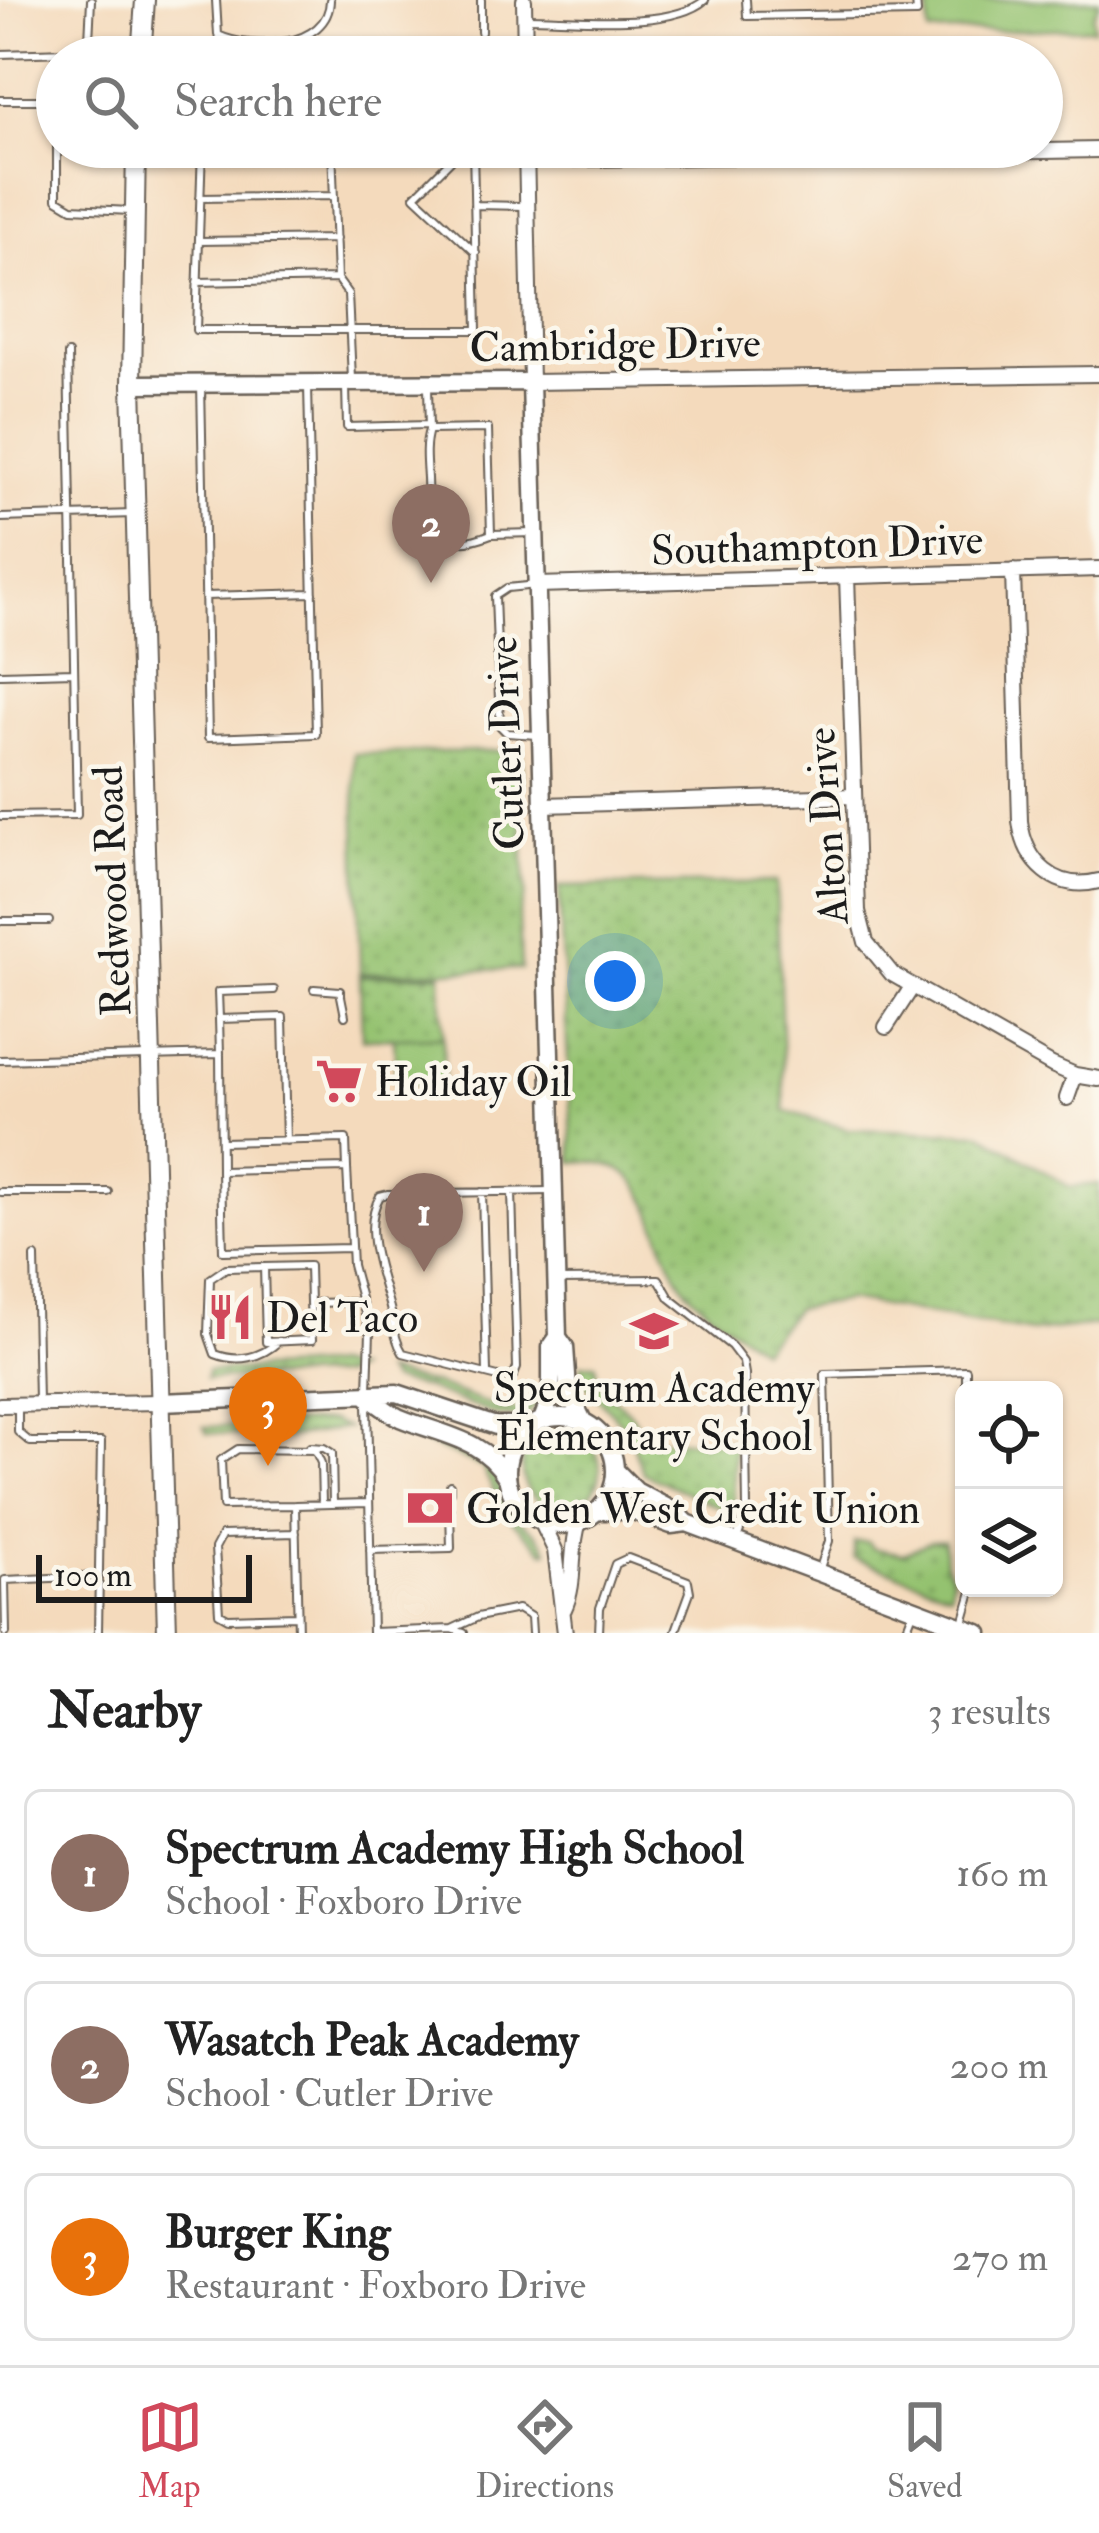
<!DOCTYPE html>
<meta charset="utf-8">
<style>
body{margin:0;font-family:"IM FELL Double Pica",serif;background:#f2f2f2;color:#222}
.controls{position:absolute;right:36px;bottom:36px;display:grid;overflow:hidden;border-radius:18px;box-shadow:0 3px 9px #0004}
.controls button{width:108px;height:108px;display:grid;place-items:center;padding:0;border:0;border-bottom:3px solid #e0e0e0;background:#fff;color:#222;font:60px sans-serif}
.scale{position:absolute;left:36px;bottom:30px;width:216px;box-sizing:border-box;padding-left:12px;border:6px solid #1c1c1c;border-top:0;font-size:33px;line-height:42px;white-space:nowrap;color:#1c1c1c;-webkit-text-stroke:9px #fbf7ec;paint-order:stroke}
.you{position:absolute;left:615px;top:981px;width:42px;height:42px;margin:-30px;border:9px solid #fff;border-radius:50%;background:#1a73e8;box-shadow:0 0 0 18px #1a73e833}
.badge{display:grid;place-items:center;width:78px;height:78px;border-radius:50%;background:#d1495b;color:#fff;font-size:39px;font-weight:700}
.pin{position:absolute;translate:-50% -99px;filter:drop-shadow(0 3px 6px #0008)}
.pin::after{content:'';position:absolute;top:63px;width:42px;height:36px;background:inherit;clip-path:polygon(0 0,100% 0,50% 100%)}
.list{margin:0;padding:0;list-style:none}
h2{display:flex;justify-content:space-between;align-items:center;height:156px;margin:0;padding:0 48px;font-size:51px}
h2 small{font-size:39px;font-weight:400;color:#767676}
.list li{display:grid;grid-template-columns:78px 1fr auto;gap:36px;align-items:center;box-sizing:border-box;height:168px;margin:0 24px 24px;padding:0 24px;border:3px solid #e0e0e0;border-radius:18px}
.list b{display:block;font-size:45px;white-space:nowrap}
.list p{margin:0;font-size:39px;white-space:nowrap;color:#767676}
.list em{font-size:39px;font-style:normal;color:#767676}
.icon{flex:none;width:66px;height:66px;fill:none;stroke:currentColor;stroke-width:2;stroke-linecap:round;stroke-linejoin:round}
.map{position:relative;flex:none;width:1099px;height:1633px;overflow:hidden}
.search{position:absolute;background:#fff;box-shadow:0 3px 9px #0004;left:36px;right:36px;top:36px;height:132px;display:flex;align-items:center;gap:30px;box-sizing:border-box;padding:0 42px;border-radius:66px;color:#767676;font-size:45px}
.sheet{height:732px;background:#fff}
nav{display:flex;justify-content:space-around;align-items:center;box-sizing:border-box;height:168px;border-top:3px solid #e0e0e0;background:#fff;font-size:33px;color:#767676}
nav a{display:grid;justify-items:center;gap:6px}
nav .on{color:#d1495b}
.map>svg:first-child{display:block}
.grass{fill:url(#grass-dots);stroke:#586f46;stroke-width:3}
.green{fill:#94c270;stroke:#586f46;stroke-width:3}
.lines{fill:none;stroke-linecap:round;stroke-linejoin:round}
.service-casing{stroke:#685e54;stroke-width:10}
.minor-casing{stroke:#685e54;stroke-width:18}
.tertiary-casing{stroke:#685e54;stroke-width:21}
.secondary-casing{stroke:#685e54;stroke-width:22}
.service{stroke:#fff;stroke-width:6}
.minor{stroke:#fff;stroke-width:14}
.tertiary{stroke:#fff;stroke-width:16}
.secondary{stroke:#fff;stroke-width:18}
.labels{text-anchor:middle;stroke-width:9;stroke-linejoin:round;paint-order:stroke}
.street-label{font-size:42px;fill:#1c1c1c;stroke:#fbf7ec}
.poi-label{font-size:42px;fill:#1c1c1c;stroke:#fbf7ec;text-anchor:start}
</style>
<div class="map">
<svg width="1099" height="1633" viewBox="0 0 1099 1633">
<defs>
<pattern id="grass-dots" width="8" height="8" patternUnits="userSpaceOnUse" patternTransform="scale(3)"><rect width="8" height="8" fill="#94c270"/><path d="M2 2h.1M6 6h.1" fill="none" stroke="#7fa660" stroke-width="1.8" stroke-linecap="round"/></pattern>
</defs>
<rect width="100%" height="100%" fill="#fbf7ec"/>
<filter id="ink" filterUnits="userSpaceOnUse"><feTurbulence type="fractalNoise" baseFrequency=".00833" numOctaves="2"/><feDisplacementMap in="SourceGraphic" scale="24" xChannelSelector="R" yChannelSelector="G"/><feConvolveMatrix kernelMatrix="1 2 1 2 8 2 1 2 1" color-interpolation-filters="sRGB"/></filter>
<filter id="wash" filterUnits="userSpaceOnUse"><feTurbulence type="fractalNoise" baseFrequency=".004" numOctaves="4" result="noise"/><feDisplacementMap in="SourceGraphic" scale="48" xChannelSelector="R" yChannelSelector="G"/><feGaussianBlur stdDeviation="2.7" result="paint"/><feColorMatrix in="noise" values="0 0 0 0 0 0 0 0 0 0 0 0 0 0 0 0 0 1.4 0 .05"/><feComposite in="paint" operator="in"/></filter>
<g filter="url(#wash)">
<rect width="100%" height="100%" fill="#f4dabc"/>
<path class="grass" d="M521 750 525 895 519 914 521 969 360 973 354 754Z
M776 882 785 1111 848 1129 981 1133 1070 1187 1099 1184V1325L1032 1332 847 1300 796 1309 761 1349C737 1331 707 1313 687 1290 646 1238 662 1154 573 1162L559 887Z
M441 974 443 1037 362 1039 360 976Z
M581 1364H596L597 1386 608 1387V1394L632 1414 646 1439 734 1442V1501L728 1511 643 1473 626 1428 584 1383Z
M333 1365 355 1370 343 1376 206 1379 207 1371C249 1369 291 1369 333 1365Z
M384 1373 437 1385 503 1410 523 1409 540 1391 539 1401 530 1412 515 1417 498 1416 424 1388 391 1381Z
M331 1421 346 1428 286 1438 207 1433 204 1427Z
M522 1469a39 39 0 1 1 78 0a39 39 0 1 1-78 0Z
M397 1431C421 1432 482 1451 494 1472 501 1483 500 1497 508 1508 520 1524 539 1531 548 1550L544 1551 506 1515 482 1467Z
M944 1540 945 1563 952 1575 950 1593 854 1558V1542H868L872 1548 903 1554 931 1541Z"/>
<path class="green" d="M928 0H1099V2L1093 16 1094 28 929 33Z
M443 1037 444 1083 396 1084 394 1038Z"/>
</g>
<g filter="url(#ink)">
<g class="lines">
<defs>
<path id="service" d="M216 0 218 35C252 51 329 48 330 0
M481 0V32
M746 0 747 16 917 13 916 0
M527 18C573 18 670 30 705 0
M0 54 68 52 89 41 91 0
M0 100H57
M57 147V199L72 208 130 211
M202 147 196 330H477L473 147
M332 147 337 279 348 294 352 379
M464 147 415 196 476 253
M202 156 332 154
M200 198 334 196
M477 205 524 206
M199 241 336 239
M197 282 337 279
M201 384 208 738 316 734 308 386
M346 386 347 427 429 425
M428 386 429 430 488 429 491 534 534 533
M429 430C424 445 426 462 427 478 428 524 435 557 491 534
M0 518 134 514
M537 585 507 588 495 596 500 726 507 733 537 735
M205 596 313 593
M0 674 74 672
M0 816 77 815 68 354
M0 921H49
M314 989 340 991 345 1016
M219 1019 218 992 274 990
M220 1055 221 1171
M0 1060 220 1054 219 1019 283 1017 286 1141
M222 1142 346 1139 347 1168
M0 1192H108
M482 1192 487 1372
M512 1192 517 1368 514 1375 502 1378 403 1353C394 1339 394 1324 390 1308 381 1274 361 1229 380 1196L388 1194 550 1191
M350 1248 223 1251 221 1171 347 1168 352 1265 370 1332 368 1390
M35 1257 38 1401
M264 1267 226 1268 210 1279 208 1334 215 1354C238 1363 261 1358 279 1341
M558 1280 659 1279 670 1298 731 1346 743 1362 745 1374 747 1510 737 1539
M310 1303 309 1266 264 1267 266 1342 312 1340 310 1303 361 1302
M367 1403 372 1633
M18 1408V1432L30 1442H101L98 1633
M310 1447 324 1448 332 1453 333 1504
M450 1485V1492
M295 1505 223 1506 221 1460 238 1449 315 1450 321 1463 322 1504
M296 1533 222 1535 215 1548 219 1613 228 1618 297 1616
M370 1550 451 1548 450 1509
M820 1568 829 1541 825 1374 966 1370V1390
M963 1623 973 1588
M452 1629 478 1617 518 1609 531 1617 532 1633
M372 1632 452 1629 464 1633
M6 1633 5 1580 98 1576
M298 1633 295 1505 368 1503
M599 1633 600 1608 615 1564 628 1558 688 1581 690 1592 675 1633
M905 1633 913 1612"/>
<path id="minor" d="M524 0 525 57
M526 147 531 382 1099 374
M527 160 1099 150
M1013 571 1020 821C1025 863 1056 892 1099 881
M847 576 858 911 866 942 892 974 1052 1065 1075 1075 1099 1079
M537 585 1099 569
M543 805 854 796
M886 1027 912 987
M1067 1098 1075 1075
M0 1405 160 1402
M541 1521 555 1550 565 1633
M564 1609C577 1582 569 1551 579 1522"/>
<path id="tertiary" d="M132 384 531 382 558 1337 551 1347V1396L542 1420
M558 1337 565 1347 568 1390 583 1421
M368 1397C378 1404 389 1413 400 1418 441 1435 482 1437 507 1478
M160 1402 397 1393 496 1426H530
M507 1471a54 54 0 1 1 108 0a54 54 0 1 1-108 0Z
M616 1471 636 1491 676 1512 687 1523 979 1633
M598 1511H633L671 1525 687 1523"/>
<path id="secondary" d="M141 57 145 0
M136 147 132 384 167 1633"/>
</defs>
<use href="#service" class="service-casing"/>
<use href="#minor" class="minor-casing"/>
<use href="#tertiary" class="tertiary-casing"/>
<use href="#secondary" class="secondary-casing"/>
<use href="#service" class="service"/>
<use href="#minor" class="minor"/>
<use href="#tertiary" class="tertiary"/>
<use href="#secondary" class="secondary"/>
</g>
</g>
<defs>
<symbol id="supermarket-bare" viewBox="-9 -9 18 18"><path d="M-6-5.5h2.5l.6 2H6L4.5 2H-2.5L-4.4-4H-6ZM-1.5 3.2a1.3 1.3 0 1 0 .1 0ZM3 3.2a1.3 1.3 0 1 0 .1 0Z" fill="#d1495b" stroke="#fbf7ec" stroke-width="2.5" paint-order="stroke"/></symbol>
<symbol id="restaurant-bare" viewBox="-9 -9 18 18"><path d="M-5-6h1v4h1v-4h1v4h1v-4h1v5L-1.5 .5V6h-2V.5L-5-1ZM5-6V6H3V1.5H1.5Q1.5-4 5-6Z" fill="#d1495b" stroke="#fbf7ec" stroke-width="2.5" paint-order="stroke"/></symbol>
<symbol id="school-bare" viewBox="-9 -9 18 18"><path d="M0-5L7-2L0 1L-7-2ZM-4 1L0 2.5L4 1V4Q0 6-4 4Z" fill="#d1495b" stroke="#fbf7ec" stroke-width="2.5" paint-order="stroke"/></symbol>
<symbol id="bank-bare" viewBox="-9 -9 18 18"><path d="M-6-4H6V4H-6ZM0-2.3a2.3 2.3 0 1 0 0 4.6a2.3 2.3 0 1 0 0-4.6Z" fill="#d1495b" stroke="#fbf7ec" stroke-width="2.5" paint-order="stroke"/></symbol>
</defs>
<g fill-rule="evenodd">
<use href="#supermarket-bare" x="306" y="1048" width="66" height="66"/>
<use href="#restaurant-bare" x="197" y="1284" width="66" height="66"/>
<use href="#school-bare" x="621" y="1298" width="66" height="66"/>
<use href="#bank-bare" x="397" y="1475" width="66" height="66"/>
</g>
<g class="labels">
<g class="street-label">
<text transform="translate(615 344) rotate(-1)" y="15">Cambridge Drive</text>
<text transform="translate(817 544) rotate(-2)" y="15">Southampton Drive</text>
<text transform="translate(505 743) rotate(-92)" y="15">Cutler Drive</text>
<text transform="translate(826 826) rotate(-94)" y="15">Alton Drive</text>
<text transform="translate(111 891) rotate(-92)" y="15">Redwood Road</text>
</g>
<g class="poi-label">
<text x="375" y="1096">Holiday Oil</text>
<text x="266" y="1332">Del Taco</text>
<text x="654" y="1402" text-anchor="middle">Spectrum Academy<tspan x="654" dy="48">Elementary School</tspan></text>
<text x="466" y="1523">Golden West Credit Union</text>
</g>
</g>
</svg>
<div class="controls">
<button><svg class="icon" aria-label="locate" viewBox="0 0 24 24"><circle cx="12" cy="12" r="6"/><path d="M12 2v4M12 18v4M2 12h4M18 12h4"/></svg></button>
<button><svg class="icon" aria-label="layers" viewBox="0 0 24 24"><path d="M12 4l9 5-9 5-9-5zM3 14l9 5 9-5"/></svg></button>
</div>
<div class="scale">100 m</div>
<div class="you"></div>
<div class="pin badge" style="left:424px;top:1272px;background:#8d6e63">1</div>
<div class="pin badge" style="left:431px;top:583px;background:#8d6e63">2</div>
<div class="pin badge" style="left:268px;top:1466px;background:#e8710a">3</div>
<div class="search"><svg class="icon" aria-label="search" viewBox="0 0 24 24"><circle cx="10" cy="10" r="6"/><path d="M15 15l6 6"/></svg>Search here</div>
</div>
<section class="sheet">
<h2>Nearby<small>3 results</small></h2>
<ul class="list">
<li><span class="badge" style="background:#8d6e63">1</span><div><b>Spectrum Academy High School</b><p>School · Foxboro Drive</p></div><em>160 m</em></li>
<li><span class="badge" style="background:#8d6e63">2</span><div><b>Wasatch Peak Academy</b><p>School · Cutler Drive</p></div><em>200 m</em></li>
<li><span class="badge" style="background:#e8710a">3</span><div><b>Burger King</b><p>Restaurant · Foxboro Drive</p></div><em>270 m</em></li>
</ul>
</section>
<nav>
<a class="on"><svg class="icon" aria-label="map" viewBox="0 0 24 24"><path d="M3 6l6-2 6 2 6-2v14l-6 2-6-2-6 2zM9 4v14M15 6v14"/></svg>Map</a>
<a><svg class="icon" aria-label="directions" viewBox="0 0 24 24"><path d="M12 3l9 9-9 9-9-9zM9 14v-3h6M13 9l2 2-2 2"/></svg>Directions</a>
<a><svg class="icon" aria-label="saved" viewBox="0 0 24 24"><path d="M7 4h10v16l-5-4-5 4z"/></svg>Saved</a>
</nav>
